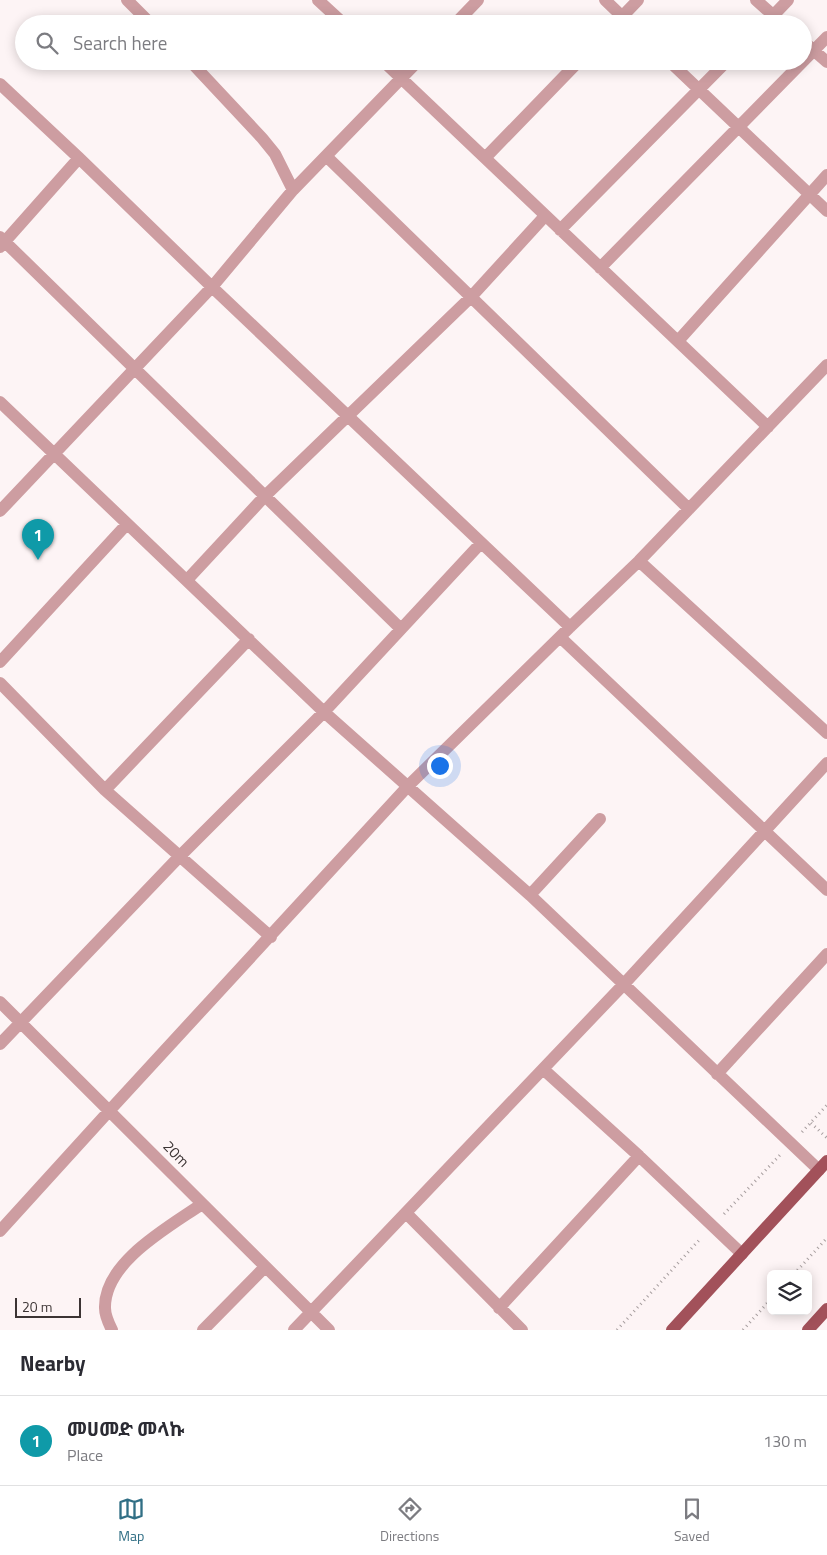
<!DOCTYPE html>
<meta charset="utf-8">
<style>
body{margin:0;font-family:"Titillium Web","Noto Sans Ethiopic",sans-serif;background:#f2f2f3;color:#2b2b33}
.controls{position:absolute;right:15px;bottom:15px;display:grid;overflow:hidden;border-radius:8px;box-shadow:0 2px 12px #0003}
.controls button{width:45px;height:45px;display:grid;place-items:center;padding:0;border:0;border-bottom:1px solid #e1e1e2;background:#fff;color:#2b2b33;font:25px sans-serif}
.scale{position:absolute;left:15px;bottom:12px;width:66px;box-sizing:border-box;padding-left:5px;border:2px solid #3c3434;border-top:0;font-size:14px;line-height:18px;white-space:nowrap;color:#3c3434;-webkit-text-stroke:4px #fdf4f5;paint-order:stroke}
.you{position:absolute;left:439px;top:765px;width:18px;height:18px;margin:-12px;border:4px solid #fff;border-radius:50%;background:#1a73e8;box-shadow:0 0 0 8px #1a73e833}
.badge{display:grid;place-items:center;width:32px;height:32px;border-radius:50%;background:#316f85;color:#fff;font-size:16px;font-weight:700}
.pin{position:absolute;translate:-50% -41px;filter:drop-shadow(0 1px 2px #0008)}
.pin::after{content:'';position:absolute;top:26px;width:18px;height:15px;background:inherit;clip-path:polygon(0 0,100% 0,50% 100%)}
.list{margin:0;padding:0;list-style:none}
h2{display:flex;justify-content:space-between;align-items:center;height:65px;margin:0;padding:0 20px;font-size:21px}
h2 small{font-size:16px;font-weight:400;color:#7c7c81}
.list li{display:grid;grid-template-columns:32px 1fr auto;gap:15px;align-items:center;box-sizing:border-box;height:90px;padding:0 20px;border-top:1px solid #e1e1e2}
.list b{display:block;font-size:19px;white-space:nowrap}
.list p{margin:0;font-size:16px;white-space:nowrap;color:#7c7c81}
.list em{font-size:16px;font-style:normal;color:#7c7c81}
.icon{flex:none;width:28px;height:28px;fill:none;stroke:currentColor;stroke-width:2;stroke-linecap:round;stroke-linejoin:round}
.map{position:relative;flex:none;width:827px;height:1330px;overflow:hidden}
.search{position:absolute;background:#fff;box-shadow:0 2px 12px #0003;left:15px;right:15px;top:15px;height:55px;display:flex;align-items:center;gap:12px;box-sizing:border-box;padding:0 18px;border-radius:28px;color:#7c7c81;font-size:19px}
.sheet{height:155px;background:#fff}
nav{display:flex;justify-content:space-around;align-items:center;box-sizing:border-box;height:70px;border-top:1px solid #e1e1e2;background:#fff;font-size:14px;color:#7c7c81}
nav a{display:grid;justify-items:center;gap:2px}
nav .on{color:#316f85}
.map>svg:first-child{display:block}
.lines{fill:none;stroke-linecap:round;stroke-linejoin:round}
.path{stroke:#a79e9f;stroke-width:3;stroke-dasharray:1 4;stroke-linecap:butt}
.minor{stroke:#cd9da1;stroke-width:12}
.major{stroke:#a2515a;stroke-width:12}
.labels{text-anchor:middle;stroke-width:4.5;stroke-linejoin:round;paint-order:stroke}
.street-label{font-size:15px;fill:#3c3434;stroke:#fdf4f5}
</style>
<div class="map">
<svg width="827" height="1330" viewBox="0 0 827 1330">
<rect width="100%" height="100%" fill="#fdf4f5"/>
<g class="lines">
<path class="path" d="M811 1123 827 1138
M802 1132 827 1105
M724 1214 780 1155
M794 1274 827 1238
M617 1330 701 1238
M743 1330 771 1299"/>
<path class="minor" d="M127 0 151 24
M318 0 344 24
M605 0 630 24
M756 0 783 24
M455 24 478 0
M615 24 638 0
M765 24 788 0
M803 41 827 62
M190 61 262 138 275 154 293 190
M383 61 768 427
M669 61 827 211
M0 84 79 158 212 287 570 627
M326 156 689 509
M485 158 579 61
M560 230 727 61
M0 237 401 629
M0 247 79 158
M600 268 827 37
M678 341 827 175
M0 402 324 712 530 895 819 1170
M0 511 212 287 293 190 418 61
M639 561 827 733
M187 580 265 496 471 297 545 216
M560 637 827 890
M0 662 127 524
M0 683 105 790 271 937
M105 790 249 639
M530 895 600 819
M0 1002 329 1330
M0 1044 179 857 324 712 481 543
M543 1069 639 1156 742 1254
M717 1074 827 954
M406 1213 522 1330
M0 1231 110 1110 409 785 570 627 639 561 827 365
M499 1308 639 1156
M112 1330C109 1324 105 1315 105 1308 104 1262 169 1227 202 1204
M203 1330 265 1267
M294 1330 624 984 827 763"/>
<path class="major" d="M672 1330 827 1161
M808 1330 827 1309"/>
</g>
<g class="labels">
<g class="street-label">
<text transform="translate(176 1154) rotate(46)" y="5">20m</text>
</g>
</g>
</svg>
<div class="controls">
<button><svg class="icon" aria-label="layers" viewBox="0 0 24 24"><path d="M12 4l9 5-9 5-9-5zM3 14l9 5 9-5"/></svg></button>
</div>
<div class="scale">20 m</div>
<div class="you"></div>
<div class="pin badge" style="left:38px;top:560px;background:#0f9aa8">1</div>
<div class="search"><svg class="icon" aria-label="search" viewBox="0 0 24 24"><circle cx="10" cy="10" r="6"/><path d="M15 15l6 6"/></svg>Search here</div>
</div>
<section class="sheet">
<h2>Nearby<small></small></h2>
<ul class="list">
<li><span class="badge" style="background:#0f9aa8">1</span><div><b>መሀመድ መላኩ</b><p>Place</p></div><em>130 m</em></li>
</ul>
</section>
<nav>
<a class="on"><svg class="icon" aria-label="map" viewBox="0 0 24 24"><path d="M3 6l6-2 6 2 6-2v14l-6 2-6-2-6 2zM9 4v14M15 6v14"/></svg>Map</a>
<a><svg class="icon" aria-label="directions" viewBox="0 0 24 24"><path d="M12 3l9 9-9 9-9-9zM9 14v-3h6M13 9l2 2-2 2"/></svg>Directions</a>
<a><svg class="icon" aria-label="saved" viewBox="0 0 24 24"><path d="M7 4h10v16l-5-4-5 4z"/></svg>Saved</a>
</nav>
